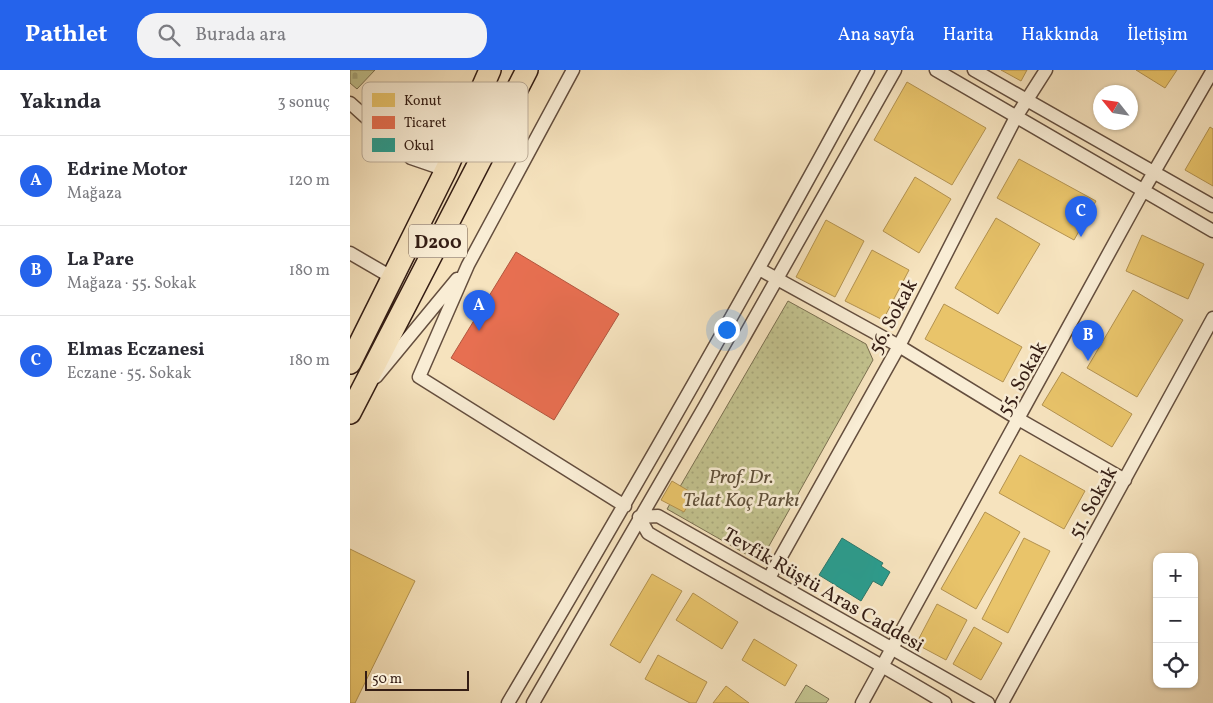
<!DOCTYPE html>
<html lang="tr">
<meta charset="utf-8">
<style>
body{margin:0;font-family:Vollkorn,serif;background:#f2f2f3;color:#2b2b33}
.controls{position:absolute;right:15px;bottom:15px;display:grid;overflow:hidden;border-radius:10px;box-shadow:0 1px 4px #0004}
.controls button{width:45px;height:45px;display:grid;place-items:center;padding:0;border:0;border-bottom:1px solid #e1e1e2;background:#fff;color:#2b2b33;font:25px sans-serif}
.compass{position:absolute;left:743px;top:15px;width:45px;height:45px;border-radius:50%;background:#fff;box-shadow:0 1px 4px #0004;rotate:300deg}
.scale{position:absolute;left:15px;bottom:12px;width:104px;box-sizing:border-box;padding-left:5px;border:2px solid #341d14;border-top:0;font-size:14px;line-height:18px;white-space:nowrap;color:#341d14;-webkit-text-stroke:4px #f9edd5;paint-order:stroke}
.you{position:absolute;left:376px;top:259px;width:18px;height:18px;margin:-12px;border:4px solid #fff;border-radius:50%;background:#1a73e8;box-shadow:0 0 0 8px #1a73e833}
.badge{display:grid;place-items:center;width:32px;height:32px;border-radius:50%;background:#2563eb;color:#fff;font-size:16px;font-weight:700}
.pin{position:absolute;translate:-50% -41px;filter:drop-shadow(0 1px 2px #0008)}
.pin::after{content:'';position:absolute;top:26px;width:18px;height:15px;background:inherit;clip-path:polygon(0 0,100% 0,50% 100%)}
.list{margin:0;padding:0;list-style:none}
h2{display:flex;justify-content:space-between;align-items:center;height:65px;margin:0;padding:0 20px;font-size:21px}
h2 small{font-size:16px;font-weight:400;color:#7c7c81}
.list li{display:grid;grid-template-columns:32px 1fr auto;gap:15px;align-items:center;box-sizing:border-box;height:90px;padding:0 20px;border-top:1px solid #e1e1e2}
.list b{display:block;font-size:19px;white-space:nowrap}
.list p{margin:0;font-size:16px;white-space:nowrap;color:#7c7c81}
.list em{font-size:16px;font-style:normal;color:#7c7c81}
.icon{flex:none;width:28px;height:28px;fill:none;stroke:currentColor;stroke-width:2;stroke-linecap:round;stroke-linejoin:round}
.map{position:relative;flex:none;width:863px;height:633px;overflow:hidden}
header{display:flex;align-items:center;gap:30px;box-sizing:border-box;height:70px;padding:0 25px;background:#2563eb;color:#fff}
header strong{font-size:24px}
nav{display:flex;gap:28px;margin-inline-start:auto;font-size:18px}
.search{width:350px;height:45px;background:#f2f2f3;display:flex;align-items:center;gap:12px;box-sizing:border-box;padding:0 18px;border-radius:20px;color:#7c7c81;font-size:19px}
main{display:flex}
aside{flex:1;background:#fff}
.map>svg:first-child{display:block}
.cemetery{fill:url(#cemetery-stones);stroke:#7b7051}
.park{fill:url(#park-dots);stroke:#7b7051}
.garden{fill:#c2c28e;stroke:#7b7051}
.homes{fill:#e9c46a;stroke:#b39250}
.shops{fill:#e76f51;stroke:#b1563f}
.schools{fill:#2a9d8f;stroke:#2d776a}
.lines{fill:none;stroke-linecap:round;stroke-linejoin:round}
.minor-casing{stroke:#644e3e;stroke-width:15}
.trunk-casing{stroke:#341d14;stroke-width:24}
.minor{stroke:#f9edd5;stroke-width:12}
.trunk{stroke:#f6e3be;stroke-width:21}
.labels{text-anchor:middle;stroke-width:5;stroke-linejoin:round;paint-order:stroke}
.shield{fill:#f9edd5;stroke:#6f5b4e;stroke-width:1}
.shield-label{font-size:19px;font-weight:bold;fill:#341d14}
.street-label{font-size:20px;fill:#341d14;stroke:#f9edd5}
.park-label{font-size:20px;font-style:italic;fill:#5f4f39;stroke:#f9edd5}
.key{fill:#f9edd5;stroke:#beaf9b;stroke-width:1}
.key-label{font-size:14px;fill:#341d14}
</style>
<header>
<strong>Pathlet</strong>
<div class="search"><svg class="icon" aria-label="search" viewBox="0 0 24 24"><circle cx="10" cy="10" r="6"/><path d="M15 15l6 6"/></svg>Burada ara</div>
<nav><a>Ana sayfa</a><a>Harita</a><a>Hakkında</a><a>İletişim</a></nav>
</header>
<main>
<aside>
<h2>Yakında<small>3 sonuç</small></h2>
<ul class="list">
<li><span class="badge">A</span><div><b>Edrine Motor</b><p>Mağaza</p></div><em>120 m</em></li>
<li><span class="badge">B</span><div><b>La Pare</b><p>Mağaza · 55. Sokak</p></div><em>180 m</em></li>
<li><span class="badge">C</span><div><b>Elmas Eczanesi</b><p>Eczane · 55. Sokak</p></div><em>180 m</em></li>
</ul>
</aside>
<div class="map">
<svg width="863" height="633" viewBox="0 0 863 633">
<defs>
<pattern id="cemetery-stones" width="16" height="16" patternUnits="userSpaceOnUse" patternTransform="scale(1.25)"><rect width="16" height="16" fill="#c2c28e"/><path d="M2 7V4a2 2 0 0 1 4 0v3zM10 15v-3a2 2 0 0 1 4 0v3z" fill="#a7a67a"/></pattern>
<pattern id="park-dots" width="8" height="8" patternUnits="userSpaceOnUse" patternTransform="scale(1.25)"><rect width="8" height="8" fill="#c2c28e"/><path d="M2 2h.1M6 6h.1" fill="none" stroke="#a7a67a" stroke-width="1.8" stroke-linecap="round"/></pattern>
</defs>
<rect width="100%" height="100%" fill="#f6e3be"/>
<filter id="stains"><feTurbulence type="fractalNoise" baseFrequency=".004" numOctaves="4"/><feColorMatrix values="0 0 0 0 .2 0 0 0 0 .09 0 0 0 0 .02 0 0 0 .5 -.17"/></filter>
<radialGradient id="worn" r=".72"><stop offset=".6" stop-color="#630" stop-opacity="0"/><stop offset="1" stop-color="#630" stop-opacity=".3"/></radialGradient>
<path class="cemetery" d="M0 0H25L7 19 0 13Z"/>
<path class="park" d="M438 231 516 274 523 290 410 492 317 439Z"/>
<path class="garden" d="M456 615 479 629 476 633H445Z"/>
<path class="homes" d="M651 0H677L671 11Z
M786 0H827L815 18Z
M557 12 636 58 602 115 524 70Z
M860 57 863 59V116L835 100Z
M669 89 746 131 724 170 647 128Z
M565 107 601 129 569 183 533 161Z
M646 148 690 174 648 244 605 218Z
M476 150 514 171 485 227 446 207Z
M792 165 854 194 838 229 776 201Z
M522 180 559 200 533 250 495 231Z
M783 220 833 250 787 327 737 298Z
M594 234 672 277 653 312 575 269Z
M712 302 782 344 762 377 692 335Z
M670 385 735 421 714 459 649 423Z
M322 411 344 424 334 442 311 430Z
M635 442 670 462 626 539 591 519Z
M674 468 700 481 658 563 632 549Z
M0 479 65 511 5 633H0Z
M302 504 332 521 290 593 260 575Z
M343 523 388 552 372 579 326 550Z
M587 534 617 550 596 590 566 574Z
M624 557 652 573 631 610 603 594Z
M404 569 447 595 435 616 392 590Z
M308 585 357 612 346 633H340L295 609Z
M376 616 399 633H363Z"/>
<path class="shops" d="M166 182 269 244 204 350 101 288Z"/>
<path class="schools" d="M492 468 533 493 531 496 540 502 532 516 523 511 511 531 469 505Z"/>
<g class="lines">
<defs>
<path id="minor" d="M223 0 118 195 69 307 275 436
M586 0 863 161
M624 0 863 136
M0 33 61 88 96 100
M0 183 43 208
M409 199 549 276 670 350 775 410
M26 307 107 209
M289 447 308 446 638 633
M289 447 298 463C396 521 497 574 595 633
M419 508 549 276 666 47 696 0
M158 633C282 424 402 214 518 0
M183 633 355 336 545 0
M512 633 793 121 863 0
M652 633 863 248"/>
<path id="trunk" d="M0 293 96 100 140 0
M0 343 177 0"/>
</defs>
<use href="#minor" class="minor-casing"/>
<use href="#trunk" class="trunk-casing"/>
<use href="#minor" class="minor"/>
<use href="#trunk" class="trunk"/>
</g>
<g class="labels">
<rect class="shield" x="59" y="154.5" width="58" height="33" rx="4"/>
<g class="shield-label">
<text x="88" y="178">D200</text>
</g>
<g class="street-label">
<text transform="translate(542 246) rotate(-62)" y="7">56. Sokak</text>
<text transform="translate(671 308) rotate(-61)" y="7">55. Sokak</text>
<text transform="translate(742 432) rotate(-61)" y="7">51. Sokak</text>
<text transform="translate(474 519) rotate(30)" y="7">Tevfik Rüştü Aras Caddesi</text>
</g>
<g class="park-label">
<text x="391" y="413">Prof. Dr.<tspan x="391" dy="23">Telat Koç Parkı</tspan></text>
</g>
</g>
<rect x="12" y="12" width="166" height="80" rx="8" class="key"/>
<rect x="22" y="23" width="23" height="14" fill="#e9c46a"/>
<rect x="22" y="46" width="23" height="13" fill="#e76f51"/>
<rect x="22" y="68" width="23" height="14" fill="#2a9d8f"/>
<g class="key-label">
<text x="54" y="35">Konut</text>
<text x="54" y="57">Ticaret</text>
<text x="54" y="80">Okul</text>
</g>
<rect width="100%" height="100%" filter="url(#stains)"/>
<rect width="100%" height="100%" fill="url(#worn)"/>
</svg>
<div class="controls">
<button>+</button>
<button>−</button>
<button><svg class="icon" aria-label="locate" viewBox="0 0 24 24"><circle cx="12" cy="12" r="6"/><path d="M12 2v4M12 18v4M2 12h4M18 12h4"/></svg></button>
</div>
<svg class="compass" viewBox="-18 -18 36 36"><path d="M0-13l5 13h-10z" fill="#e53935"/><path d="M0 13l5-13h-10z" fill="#7c7c81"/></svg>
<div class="scale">50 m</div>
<div class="you"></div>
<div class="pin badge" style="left:129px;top:261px">A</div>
<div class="pin badge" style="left:738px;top:291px">B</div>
<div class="pin badge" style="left:731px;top:167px">C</div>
</div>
</main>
